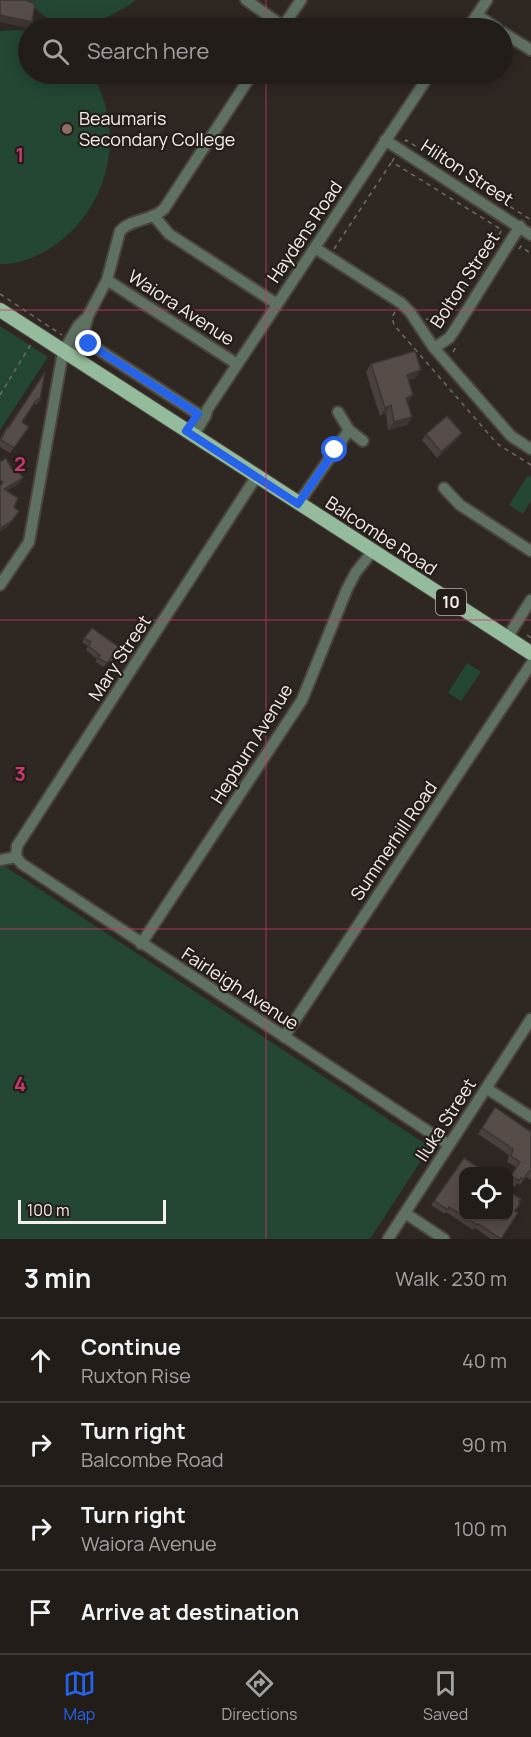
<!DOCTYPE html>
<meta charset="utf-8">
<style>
body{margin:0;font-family:Manrope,sans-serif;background:#2f2a27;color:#f1f3f6}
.controls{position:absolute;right:18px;bottom:18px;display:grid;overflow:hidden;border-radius:12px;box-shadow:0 3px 15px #0003}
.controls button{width:54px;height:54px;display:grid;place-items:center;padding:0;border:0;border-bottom:2px solid #403b39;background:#231d1a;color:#f1f3f6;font:30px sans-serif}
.scale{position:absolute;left:18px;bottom:15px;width:148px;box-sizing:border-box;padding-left:6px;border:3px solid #f5efec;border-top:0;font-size:16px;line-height:21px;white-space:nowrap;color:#f5efec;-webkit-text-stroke:4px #251d19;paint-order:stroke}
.stop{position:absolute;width:18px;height:18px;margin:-14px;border:4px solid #2563eb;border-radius:50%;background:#fff}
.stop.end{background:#2563eb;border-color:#fff;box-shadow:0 2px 6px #0008}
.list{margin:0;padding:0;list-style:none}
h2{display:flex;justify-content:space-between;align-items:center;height:78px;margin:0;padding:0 24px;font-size:26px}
h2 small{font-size:20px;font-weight:400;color:#a3a2a2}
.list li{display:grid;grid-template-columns:39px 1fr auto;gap:18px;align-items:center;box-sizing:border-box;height:84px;padding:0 24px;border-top:2px solid #403b39}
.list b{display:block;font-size:22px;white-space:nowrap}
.list p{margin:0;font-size:20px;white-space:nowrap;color:#a3a2a2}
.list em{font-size:20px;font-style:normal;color:#a3a2a2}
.icon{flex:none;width:33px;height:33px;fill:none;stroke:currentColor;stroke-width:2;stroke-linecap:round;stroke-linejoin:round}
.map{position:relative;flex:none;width:531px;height:1239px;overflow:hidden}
.search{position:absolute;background:#231d1a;box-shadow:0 3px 15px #0003;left:18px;right:18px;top:18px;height:66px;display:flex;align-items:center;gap:15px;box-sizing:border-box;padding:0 21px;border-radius:33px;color:#a3a2a2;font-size:22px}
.sheet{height:414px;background:#231d1a}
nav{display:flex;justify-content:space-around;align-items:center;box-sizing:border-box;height:84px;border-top:2px solid #403b39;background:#231d1a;font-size:16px;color:#a3a2a2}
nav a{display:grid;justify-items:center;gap:3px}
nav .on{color:#2563eb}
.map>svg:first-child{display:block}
.green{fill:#234733}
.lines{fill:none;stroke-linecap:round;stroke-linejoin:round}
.minor-casing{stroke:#4b433e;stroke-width:14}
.major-casing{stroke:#4b433e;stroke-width:16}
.path{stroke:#716a65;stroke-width:1.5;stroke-dasharray:4.5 4.5;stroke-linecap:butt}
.minor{stroke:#5f7262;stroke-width:10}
.major{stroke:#94bb9b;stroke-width:14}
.wall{fill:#4a413e}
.shaded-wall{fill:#3c3532}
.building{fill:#564c48;stroke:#3c3532;stroke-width:1.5}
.route{stroke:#2563eb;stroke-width:8}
.grid{fill:none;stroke:#ca3871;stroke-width:1.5;stroke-opacity:0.55}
.education-dot{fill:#8d6e63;stroke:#251d19;stroke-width:2}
.labels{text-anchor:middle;stroke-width:4.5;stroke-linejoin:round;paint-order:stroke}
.shield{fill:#251d19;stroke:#b7b0ad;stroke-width:1.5}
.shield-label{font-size:16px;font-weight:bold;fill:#f5efec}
.poi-label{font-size:18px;fill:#f5efec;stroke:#251d19;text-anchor:start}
.street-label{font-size:18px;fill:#f5efec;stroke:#251d19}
.grid-label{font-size:20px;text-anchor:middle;font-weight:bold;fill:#ca3871;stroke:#251d19;stroke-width:4.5;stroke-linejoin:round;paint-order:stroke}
</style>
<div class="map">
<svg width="531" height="1239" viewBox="0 0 531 1239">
<rect width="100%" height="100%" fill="#2f2722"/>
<path class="green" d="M27 0H136C112 19 78 31 48 18 40 14 33 6 27 0Z
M16 30 28 31V74H92C127 133 109 210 52 247 37 257 18 265 0 264V31Z
M0 326 48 357 0 430Z
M528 475 531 477V501L523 514 509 505Z
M467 663 481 672 461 701 448 693Z
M3 865 430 1147 370 1239H0V866Z"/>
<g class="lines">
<defs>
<path id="minor" d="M246 0 283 26
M477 15 497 28
M282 28 301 0
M468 28 487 0
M502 32 531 50
M385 140 531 235
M154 216 169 234 277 304
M315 248 401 303 410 312 434 348 511 436 531 449
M107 280 237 364
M82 339 198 414
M434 348 449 338 454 331 520 226
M72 358 82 339 88 316 107 280 120 231C132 218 152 221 164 209L252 74
M338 412 349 430
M193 436 206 415 207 410 430 74
M444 488 460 505 531 551
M298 504 349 430 363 441
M0 585 29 542 63 352 78 326 85 319
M507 638 531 600
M16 857 22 864 449 1145
M16 857 17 846 256 477
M0 860 16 857
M141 944 302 700 347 589 356 572 372 552
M284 1037 531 664
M486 1088 531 1117
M405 1213 444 1239
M388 1239 531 1019"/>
<path id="major" d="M0 310 531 653"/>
</defs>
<use href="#minor" class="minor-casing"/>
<use href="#major" class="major-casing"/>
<path class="path" d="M405 142 406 140 531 220
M394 158 392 162 502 230 443 321 441 322 442 327
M334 249 391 163
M519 249 521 246 531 254
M0 294 62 335
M395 312 392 317 394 325 493 439 499 445 531 465
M426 319 439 321
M453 352 458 344
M0 395 31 344
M527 635 531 638"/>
<use href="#minor" class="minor"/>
<use href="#major" class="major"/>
</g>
<path class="wall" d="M371 364 421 370 415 378 409 380 408 403 412 417 407 425 388 430 386 413 380 416 366 372Z
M45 372 40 400 36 405 34 404 22 422 29 427 10 453 0 447V439L3 433 7 427 8 428Z
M426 434 458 439 437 458 422 440Z
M92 628 114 659 111 663 108 661 104 667 95 662 97 659 86 650 88 646 82 642Z
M495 1107 531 1132V1180L526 1177 520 1185 517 1183 515 1187 508 1183V1180L516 1167 507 1162 509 1155 478 1134Z
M464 1158V1216L519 1202 515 1211 501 1239H491L475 1228 473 1230 446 1212 445 1214 431 1205Z"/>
<path class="shaded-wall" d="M0 15 32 22 28 28 0 22Z
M421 370 415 378 402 382 407 375Z
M413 395 408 403 406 398Z
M391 405 386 413 380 416 385 408Z
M412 417 407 425 388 430 394 422Z
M462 433 458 439 437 458 441 452Z
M23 478 19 484 0 495 4 489Z
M12 521 8 527 0 531V528Z"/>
<path class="building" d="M0 0H26L35 4 32 22 0 15Z
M415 351 421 370 407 375 413 395 406 398 412 417 394 422 391 405 385 408 371 364Z
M45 372 40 400 38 399 35 402 22 422 29 427 14 448 1 440 7 427 8 428Z
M447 416 462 433 441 452 426 434Z
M6 458 12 469 16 467 23 478 4 489 18 498 14 507 19 511 12 521 0 528V486L3 482 0 480V462Z
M92 628 120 648 114 659 111 657 107 663 98 658 100 655 88 646 91 642 84 638Z
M495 1107 531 1132V1172L529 1171 524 1179 521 1178 519 1181 511 1176 520 1162 511 1156 513 1149 482 1128Z
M464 1158 481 1169 479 1172H464V1216H508V1191L521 1199 519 1202 520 1204 515 1211 518 1213 501 1239 478 1224 477 1225 449 1207 448 1210 434 1201Z"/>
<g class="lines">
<path class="route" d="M89 344 198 414 186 431 298 504 335 450"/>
</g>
<path class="grid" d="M266 0V28M266 74V1239M0 310H531M0 620H531M0 929H531"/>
<circle class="education-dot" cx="67" cy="129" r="6"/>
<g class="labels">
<rect class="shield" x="436" y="589" width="30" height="26" rx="4.5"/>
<g class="shield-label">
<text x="451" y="608">10</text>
</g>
<g class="poi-label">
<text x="79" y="125">Beaumaris<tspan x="79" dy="21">Secondary College</tspan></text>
</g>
<g class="street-label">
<text transform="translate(467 173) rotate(33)" y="6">Hilton Street</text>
<text transform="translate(305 232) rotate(-56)" y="6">Haydens Road</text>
<text transform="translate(465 280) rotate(-57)" y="6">Bolton Street</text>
<text transform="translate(181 308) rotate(33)" y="6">Waiora Avenue</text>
<text transform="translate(381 536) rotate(33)" y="6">Balcombe Road</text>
<text transform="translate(120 658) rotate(-57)" y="6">Mary Street</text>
<text transform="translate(252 744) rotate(-58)" y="6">Hepburn Avenue</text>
<text transform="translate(394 841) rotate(-56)" y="6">Summerhill Road</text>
<text transform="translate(240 989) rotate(33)" y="6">Fairleigh Avenue</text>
<text transform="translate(446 1120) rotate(-57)" y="6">Iluka Street</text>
</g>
</g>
<g class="grid-label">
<text x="20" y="162">1</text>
<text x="20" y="471">2</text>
<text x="20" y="781">3</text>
<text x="20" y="1091">4</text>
</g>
</svg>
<div class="controls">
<button><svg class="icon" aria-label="locate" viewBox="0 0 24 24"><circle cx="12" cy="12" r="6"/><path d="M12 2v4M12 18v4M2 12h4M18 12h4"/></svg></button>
</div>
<div class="scale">100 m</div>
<div class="stop" style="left:335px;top:450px"></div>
<div class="stop end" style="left:89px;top:344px"></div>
<div class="search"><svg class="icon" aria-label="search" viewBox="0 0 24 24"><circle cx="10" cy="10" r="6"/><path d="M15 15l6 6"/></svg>Search here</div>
</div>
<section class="sheet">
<h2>3 min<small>Walk · 230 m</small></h2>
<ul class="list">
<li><svg class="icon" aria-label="ahead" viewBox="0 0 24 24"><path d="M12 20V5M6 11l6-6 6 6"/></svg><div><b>Continue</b><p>Ruxton Rise</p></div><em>40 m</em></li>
<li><svg class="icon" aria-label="right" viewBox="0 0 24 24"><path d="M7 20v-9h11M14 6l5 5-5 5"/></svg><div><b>Turn right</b><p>Balcombe Road</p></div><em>90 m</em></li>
<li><svg class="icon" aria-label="right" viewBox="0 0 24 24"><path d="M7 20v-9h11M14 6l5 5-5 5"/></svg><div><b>Turn right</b><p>Waiora Avenue</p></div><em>100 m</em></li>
<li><svg class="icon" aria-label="arrive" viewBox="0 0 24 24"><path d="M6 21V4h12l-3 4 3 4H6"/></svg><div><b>Arrive at destination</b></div></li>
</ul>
</section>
<nav>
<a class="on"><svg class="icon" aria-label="map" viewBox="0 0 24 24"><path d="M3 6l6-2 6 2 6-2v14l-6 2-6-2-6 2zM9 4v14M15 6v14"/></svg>Map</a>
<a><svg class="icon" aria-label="directions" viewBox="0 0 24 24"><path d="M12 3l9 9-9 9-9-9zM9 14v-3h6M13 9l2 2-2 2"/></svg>Directions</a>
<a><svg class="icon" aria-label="saved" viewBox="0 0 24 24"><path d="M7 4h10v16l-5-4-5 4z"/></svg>Saved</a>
</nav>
